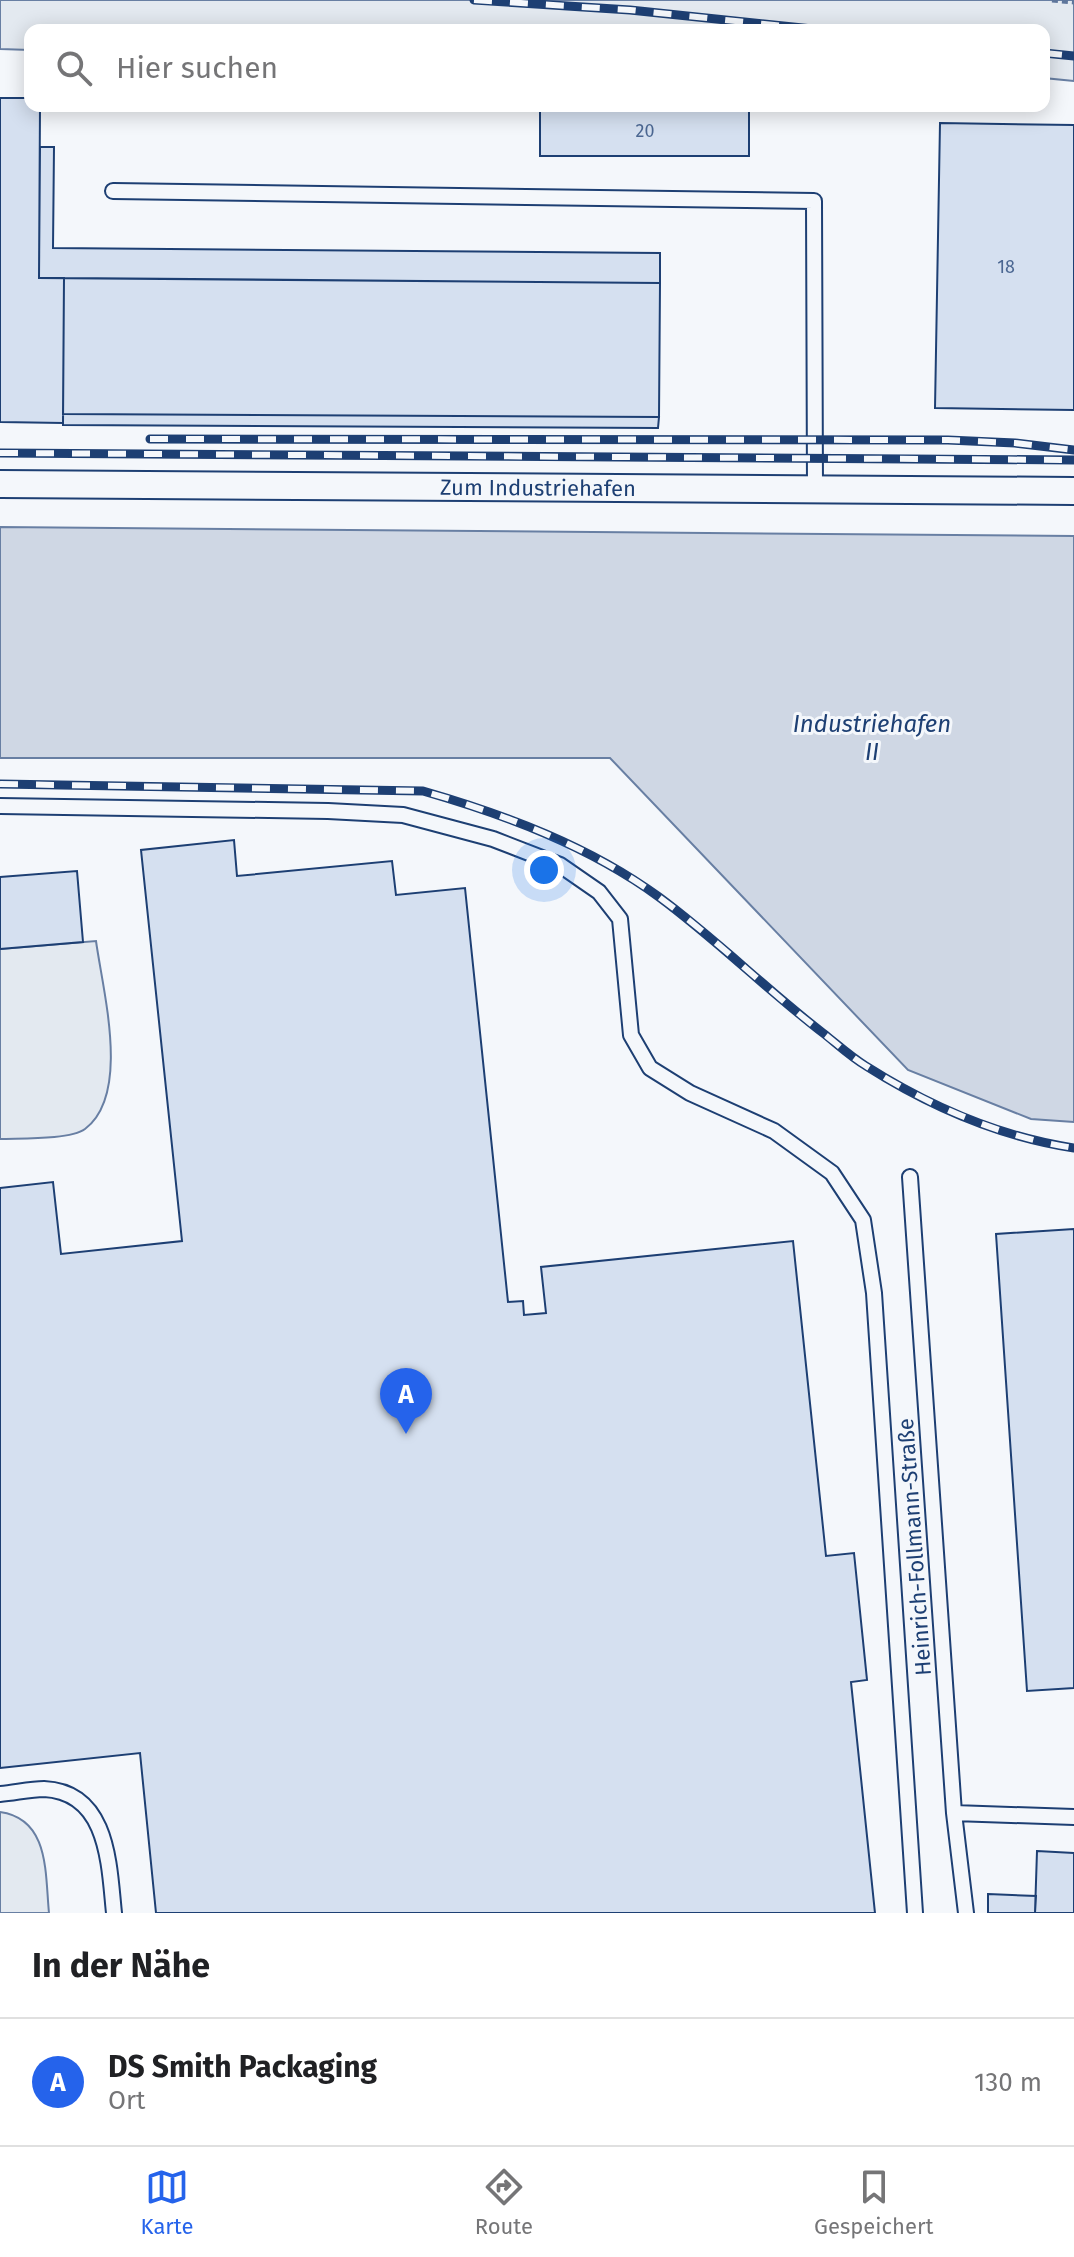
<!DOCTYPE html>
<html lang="de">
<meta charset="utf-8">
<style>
body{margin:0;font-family:"Fira Sans",sans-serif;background:#f6f6f6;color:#202124}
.you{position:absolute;left:544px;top:870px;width:28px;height:28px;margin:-20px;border:6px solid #fff;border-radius:50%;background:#1a73e8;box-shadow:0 0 0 12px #1a73e833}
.badge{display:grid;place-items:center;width:52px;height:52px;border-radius:50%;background:#2563eb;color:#fff;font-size:26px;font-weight:700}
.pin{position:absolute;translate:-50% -66px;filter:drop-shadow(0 2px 4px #0008)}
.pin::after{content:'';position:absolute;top:42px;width:28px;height:24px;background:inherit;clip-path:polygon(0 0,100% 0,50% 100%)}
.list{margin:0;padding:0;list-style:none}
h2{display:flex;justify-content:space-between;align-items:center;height:104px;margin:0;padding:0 32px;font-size:34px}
h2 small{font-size:26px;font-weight:400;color:#757577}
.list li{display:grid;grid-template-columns:52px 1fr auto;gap:24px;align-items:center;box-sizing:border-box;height:128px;padding:0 32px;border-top:2px solid #e0e0e0}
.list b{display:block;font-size:30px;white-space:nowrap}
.list p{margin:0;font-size:26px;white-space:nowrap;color:#757577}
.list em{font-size:26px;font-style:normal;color:#757577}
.icon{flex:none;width:44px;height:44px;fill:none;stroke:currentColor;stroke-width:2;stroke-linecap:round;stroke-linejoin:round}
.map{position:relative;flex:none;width:1074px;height:1913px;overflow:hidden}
.search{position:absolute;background:#fff;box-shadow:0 4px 20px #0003;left:24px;right:24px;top:24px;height:88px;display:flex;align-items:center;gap:20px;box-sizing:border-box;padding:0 28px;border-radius:16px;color:#757577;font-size:30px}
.sheet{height:232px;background:#fff}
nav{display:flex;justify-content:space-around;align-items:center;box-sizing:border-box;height:112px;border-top:2px solid #e0e0e0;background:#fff;font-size:22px;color:#757577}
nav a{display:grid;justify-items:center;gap:4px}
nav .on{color:#2563eb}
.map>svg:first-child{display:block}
.green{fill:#e3e9f0;stroke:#687fa3;stroke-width:2}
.water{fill:#cfd7e4;stroke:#687fa3;stroke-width:2}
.building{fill:#d5e0f0;stroke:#1d3f73;stroke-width:2}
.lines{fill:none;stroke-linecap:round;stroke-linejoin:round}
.service-casing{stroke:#1d3f73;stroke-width:18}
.minor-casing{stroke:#1d3f73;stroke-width:30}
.path{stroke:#5e769c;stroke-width:5;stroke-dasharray:6 4;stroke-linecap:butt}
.service{stroke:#f4f7fb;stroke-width:14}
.minor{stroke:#f4f7fb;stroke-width:26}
.rail-casing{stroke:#1d3f73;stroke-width:9}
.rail{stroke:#f4f7fb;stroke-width:6;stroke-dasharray:18;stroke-linecap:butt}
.labels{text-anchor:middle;stroke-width:6;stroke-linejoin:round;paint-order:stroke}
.number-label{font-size:18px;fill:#4b6792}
.street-label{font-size:22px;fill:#1d3f73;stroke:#f4f7fb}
.water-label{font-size:24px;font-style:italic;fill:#1d3f73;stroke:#f4f7fb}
</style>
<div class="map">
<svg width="1074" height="1913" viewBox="0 0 1074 1913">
<rect width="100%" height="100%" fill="#f4f7fb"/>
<path class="green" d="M0 0H1074V81L1044 78V30H30V50L0 49Z
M96 941C103 992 131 1094 85 1129 70 1140 19 1138 0 1139V949Z
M0 1812C50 1819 45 1874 49 1913H0Z"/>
<path class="water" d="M0 527 1074 536V1122L1031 1119 908 1070 610 758H0Z"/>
<path class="building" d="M0 98H30V106H40L39 278H64L63 423 0 422Z
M540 106H749V156H540Z
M940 123 1074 125V410L935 408Z
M40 147H54L53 248 660 253V283L39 278Z
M64 278 660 283 659 417 63 414Z
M63 414 659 417 658 428 63 425Z
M234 840 237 876 392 861 396 895 465 888 508 1302 523 1301 524 1315 546 1313 541 1267 793 1241 826 1556 854 1553 867 1680 851 1682 875 1913H156L140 1753 0 1768V1188L53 1182 61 1254 182 1241 141 850Z
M77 871 83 942 0 949V877Z
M1074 1229V1688L1027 1691 996 1234Z
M1037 1851 1074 1853V1913H1035Z
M988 1894 1036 1896 1035 1913H988Z"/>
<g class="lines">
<defs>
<path id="service" d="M113 191 814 201 815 489
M0 806 328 811 403 815 493 839 560 865 599 892 620 919 631 1035 650 1068 690 1093 774 1131 832 1173 863 1220 874 1293 915 1913
M910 1177 954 1813 966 1913
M0 1794C14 1793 30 1789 44 1789 109 1792 109 1866 114 1913
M954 1813 1074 1817"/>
<g id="minor">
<path id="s1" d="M0 484 1074 491"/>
</g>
</defs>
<use href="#service" class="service-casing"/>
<use href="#minor" class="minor-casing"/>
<path class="path" d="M1052 0 1074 2"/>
<use href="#service" class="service"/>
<use href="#minor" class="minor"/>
<defs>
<path id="rail" d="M474 0 630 10 822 30
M1044 53 1074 56
M150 439 948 440 1015 443 1074 450
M0 453 1074 460
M0 784 423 791C506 815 589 846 659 897 716 939 767 990 823 1033 837 1044 851 1057 866 1066 929 1106 1001 1137 1074 1148"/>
</defs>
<use href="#rail" class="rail-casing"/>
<use href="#rail" class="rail"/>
</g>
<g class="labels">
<g class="number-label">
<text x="645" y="137">20</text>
<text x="1006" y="273">18</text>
</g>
<g class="street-label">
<text dy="8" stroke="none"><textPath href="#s1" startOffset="538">Zum Industriehafen</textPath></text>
<text transform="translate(914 1547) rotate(-94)" y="8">Heinrich-Follmann-Straße</text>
</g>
<g class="water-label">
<text x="872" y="732">Industriehafen<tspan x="872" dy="28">II</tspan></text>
</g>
</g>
</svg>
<div class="you"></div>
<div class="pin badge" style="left:406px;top:1434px">A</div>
<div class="search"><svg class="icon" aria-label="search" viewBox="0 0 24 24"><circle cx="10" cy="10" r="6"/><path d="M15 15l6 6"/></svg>Hier suchen</div>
</div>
<section class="sheet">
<h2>In der Nähe<small></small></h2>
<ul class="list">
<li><span class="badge">A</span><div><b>DS Smith Packaging</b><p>Ort</p></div><em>130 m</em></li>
</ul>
</section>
<nav>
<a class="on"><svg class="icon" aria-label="map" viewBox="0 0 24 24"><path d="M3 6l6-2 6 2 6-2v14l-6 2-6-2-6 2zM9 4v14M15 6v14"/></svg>Karte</a>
<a><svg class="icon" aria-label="directions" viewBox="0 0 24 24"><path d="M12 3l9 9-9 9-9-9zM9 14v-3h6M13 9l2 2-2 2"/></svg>Route</a>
<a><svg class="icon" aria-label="saved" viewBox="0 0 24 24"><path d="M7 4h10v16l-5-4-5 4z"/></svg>Gespeichert</a>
</nav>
